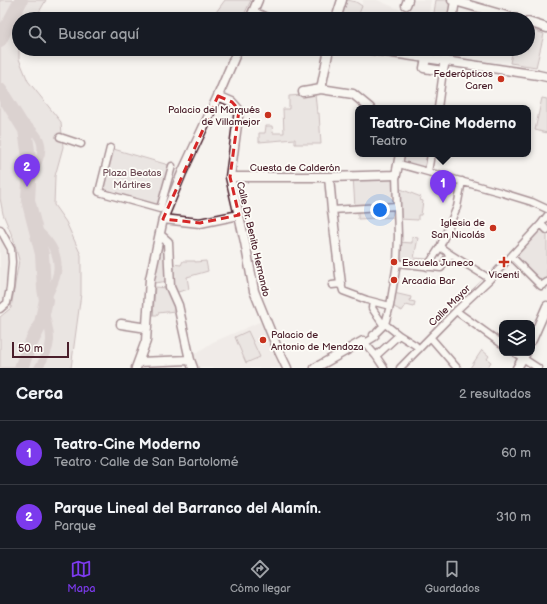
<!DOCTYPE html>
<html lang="es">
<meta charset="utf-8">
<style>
body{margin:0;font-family:"Balsamiq Sans",sans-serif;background:#20242c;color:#f1f3f6}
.controls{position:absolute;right:12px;bottom:12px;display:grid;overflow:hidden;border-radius:8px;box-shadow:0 2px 10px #0003}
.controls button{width:36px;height:36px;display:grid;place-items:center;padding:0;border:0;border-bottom:1px solid #363941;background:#171b24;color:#f1f3f6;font:20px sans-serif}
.scale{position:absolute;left:12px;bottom:10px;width:57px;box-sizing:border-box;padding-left:4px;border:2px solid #4a1f2b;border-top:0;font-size:11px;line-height:14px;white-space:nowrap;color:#4a1f2b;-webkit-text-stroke:3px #fdfcf7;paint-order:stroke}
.you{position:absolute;left:380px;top:210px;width:14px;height:14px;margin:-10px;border:3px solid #fff;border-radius:50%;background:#1a73e8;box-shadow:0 0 0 6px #1a73e833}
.badge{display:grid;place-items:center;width:26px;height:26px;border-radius:50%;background:#7c3aed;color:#fff;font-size:13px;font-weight:700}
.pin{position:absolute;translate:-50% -33px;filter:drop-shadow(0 1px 2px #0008)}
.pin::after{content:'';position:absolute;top:21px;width:14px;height:12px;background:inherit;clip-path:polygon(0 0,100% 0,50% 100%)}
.popup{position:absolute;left:355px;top:105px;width:176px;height:52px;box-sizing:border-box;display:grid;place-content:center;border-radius:8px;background:#171b24;filter:drop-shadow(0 1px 3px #0005);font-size:13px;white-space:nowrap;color:#9ea1a6}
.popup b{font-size:15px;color:#f1f3f6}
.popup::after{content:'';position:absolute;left:50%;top:100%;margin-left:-8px;border:8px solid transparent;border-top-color:#171b24}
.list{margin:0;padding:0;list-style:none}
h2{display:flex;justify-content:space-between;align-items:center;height:52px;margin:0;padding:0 16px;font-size:17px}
h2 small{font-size:13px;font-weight:400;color:#9ea1a6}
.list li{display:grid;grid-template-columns:26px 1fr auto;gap:12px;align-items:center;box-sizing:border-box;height:64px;padding:0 16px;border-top:1px solid #363941}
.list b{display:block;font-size:15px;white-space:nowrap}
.list p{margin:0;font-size:13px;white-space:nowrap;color:#9ea1a6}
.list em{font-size:13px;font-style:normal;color:#9ea1a6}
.icon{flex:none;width:22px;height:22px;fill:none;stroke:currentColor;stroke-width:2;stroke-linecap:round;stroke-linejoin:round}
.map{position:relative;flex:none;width:547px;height:368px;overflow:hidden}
.search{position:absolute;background:#171b24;box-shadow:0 2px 10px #0003;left:12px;right:12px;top:12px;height:44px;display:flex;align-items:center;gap:10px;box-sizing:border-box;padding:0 14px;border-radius:22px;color:#9ea1a6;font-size:15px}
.sheet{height:180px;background:#171b24}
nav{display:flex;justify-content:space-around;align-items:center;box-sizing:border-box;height:56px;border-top:1px solid #363941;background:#171b24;font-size:11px;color:#9ea1a6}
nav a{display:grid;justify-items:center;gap:2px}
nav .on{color:#7c3aed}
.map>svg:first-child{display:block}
.built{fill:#e9e3e0}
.green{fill:#dcd4d2;stroke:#937a7e}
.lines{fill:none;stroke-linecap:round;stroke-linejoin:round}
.canal{stroke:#bbabac;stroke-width:8}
.river{stroke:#bbabac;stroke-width:14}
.pedestrian-casing{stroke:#4a1f2b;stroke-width:9}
.minor-casing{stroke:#4a1f2b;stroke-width:11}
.pedestrian{stroke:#fdfcf7;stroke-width:6}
.minor{stroke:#fdfcf7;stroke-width:8}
.marked{fill:none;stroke:#d62828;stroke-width:3;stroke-dasharray:8 5;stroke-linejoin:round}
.poi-dot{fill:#c8321e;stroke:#fdfcf7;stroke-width:1.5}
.labels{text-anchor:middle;stroke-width:3.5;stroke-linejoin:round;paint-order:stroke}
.poi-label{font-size:10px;fill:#4a1f2b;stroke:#fdfcf7;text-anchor:end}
.street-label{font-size:10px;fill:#4a1f2b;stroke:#fdfcf7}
.park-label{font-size:10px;fill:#6e4c55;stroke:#fdfcf7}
</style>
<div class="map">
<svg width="547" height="368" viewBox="0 0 547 368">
<rect width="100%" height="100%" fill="#f6f3ef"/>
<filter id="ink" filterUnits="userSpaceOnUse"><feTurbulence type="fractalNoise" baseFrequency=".025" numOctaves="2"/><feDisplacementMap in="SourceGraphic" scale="8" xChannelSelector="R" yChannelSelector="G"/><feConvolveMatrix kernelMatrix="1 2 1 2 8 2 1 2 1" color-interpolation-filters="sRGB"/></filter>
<g filter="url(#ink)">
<path class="built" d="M363 0H377L403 11 404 7 410 0H431L428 19H357Z
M0 236 4 244 8 267 5 291 2 300 0 302Z
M262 321 283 368H198L193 355 213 342Z"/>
<path class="green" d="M0 0H46L35 19H19V59L28 81 61 122 63 147 55 176 54 205 66 222 81 255V294L71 368H0V317L11 308 19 260 13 238 3 214 0 198Z
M225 0H251L242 19H231L224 16 222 19H211Z
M347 0 356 2 362 6 357 19H341Z
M436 0H452V19H433Z
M528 28 544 34 536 67 510 63 513 49H528Z
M315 94 317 113H319L321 144H295V139L259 142V133H265L266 126H272L273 133H284L283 109H289V96Z
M542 98 547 99V133L535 130Z
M110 148 172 166 160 209 99 192Z
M400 154H431L428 172 399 164Z
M396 175 397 206 355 207 353 176Z
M398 188 421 197 420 200 423 201 421 215H418V220L399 219Z
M396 208V217L358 219V210Z
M547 216V288L546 290 512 257Z
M412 237 418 238 414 258 428 259 425 265 399 262V242L412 243Z
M162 243 167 245 169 281 154 283Z
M183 261H195V262L206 261 208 271 187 277 189 289 174 293 172 264 181 265Z
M155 287 168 288 175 311 158 313V315H153Z
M394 293 411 297 410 301 415 302 414 307 406 305 402 311 392 306Z
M248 331 260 357 246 363 235 337Z
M482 350 489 356 487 359 491 362 487 368H470Z"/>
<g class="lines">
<path class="canal" d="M18 119C46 136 48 151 29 177
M36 229C50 240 60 255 57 273 55 283 50 292 46 300
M38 368C54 346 52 336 44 310"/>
<path class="river" d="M0 40 21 0
M0 90 25 130 30 164 28 200 42 254 44 289 46 300 41 323 29 347 21 368"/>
<defs>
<path id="pedestrian" d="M438 108 443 71
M60 137 81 144
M110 148 99 192 160 209 172 166
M399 164 428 172 431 154
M428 172 503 193 532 202 547 209
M332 210 397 206
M541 224 547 216
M0 229 11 249 12 262 10 288 7 303 0 309
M440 247 457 207 462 181
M512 257 541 286 547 282
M397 263 441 268 450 254 490 279
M427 267 440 247 450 254
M332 285 341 284 343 291 367 300 390 306 385 324 399 335 376 356 365 343 375 337 373 335
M373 302 372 308 382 323 385 324 377 332
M390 306 397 263 398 236 396 175
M456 311 502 344
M399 335 415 345 419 349
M431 338 457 368
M515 353 538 368
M376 356 384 368
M400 368 456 311 490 279 541 224 547 230"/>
<path id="minor" d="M452 0 455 1 452 19
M456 0 455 1 517 19
M406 5 408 0
M253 12 269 19
M250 19 258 0
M336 19 342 0
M528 22 547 28
M366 49 538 75 547 77
M426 58 424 68 443 71 447 49
M321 89 329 49
M303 92 321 89 353 94 370 108
M218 96 232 102 239 110 230 177 245 242 254 291 276 345 287 368
M230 177H329L396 175 400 154
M329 177 332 210 341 284
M163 219 200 223 239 215
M160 235 168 242 170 287 178 305 190 360 193 368
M121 324 147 328
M532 340 547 306
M139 362 190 360
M136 368 146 341 150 279 163 219 182 173 218 96 238 49
M315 368 363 341
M517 368 526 353"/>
</defs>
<use href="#pedestrian" class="pedestrian-casing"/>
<use href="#minor" class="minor-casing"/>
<use href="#pedestrian" class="pedestrian"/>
<use href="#minor" class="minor"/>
</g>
</g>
<path d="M0 0H547V368H0ZM218 96 232 102 239 110 230 177 239 215 200 223 163 219Z" fill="#f6f3ef" fill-opacity=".55" fill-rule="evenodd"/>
<path class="marked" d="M218 96 232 102 239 110 230 177 239 215 200 223 163 219Z"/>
<g class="poi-dot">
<circle cx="501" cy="79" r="4"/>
<circle cx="268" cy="115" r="4"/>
<circle cx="493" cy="228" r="4"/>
<circle cx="394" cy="262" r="4"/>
<path d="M502 256h4v4h4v4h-4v4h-4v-4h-4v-4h4z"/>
<circle cx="394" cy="280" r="4"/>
<circle cx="263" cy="340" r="4"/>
</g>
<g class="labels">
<g class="poi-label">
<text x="493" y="77">Federópticos<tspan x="493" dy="12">Caren</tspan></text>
<text x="260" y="113">Palacio del Marqués<tspan x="260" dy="12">de Villamejor</tspan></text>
<text x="485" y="226">Iglesia de<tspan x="485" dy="12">San Nicolás</tspan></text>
<text x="402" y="266" text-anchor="start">Escuela Juneco</text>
<text x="504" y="278" text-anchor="middle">Vicenti</text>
<text x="402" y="284" text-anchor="start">Arcadia Bar</text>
<text x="271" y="338" text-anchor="start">Palacio de<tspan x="271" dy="12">Antonio de Mendoza</tspan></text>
</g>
<g class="street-label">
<text x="295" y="171">Cuesta de Calderón</text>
<text transform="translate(254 239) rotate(77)" y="4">Calle Dr. Benito Hernando</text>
<text transform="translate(449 305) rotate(-45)" y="4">Calle Mayor</text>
</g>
<g class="park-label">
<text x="132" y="176">Plaza Beatas<tspan x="132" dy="12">Mártires</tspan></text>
</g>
</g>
</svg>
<div class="controls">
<button><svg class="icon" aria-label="layers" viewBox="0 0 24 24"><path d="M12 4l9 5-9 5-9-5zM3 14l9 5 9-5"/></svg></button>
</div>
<div class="scale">50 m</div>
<div class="you"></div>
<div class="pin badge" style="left:443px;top:203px">1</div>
<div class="popup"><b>Teatro-Cine Moderno</b>Teatro</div>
<div class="pin badge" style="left:27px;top:187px">2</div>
<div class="search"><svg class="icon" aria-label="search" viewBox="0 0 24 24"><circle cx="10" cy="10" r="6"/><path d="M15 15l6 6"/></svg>Buscar aquí</div>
</div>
<section class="sheet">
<h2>Cerca<small>2 resultados</small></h2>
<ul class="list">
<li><span class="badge">1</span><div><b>Teatro-Cine Moderno</b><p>Teatro · Calle de San Bartolomé</p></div><em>60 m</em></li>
<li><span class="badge">2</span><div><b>Parque Lineal del Barranco del Alamín.</b><p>Parque</p></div><em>310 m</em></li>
</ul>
</section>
<nav>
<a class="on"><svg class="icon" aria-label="map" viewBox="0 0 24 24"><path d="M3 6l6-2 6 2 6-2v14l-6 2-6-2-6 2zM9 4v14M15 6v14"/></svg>Mapa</a>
<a><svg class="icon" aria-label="directions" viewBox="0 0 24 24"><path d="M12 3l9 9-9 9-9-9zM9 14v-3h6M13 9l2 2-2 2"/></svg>Cómo llegar</a>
<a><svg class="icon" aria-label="saved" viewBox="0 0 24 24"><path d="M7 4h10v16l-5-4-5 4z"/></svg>Guardados</a>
</nav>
